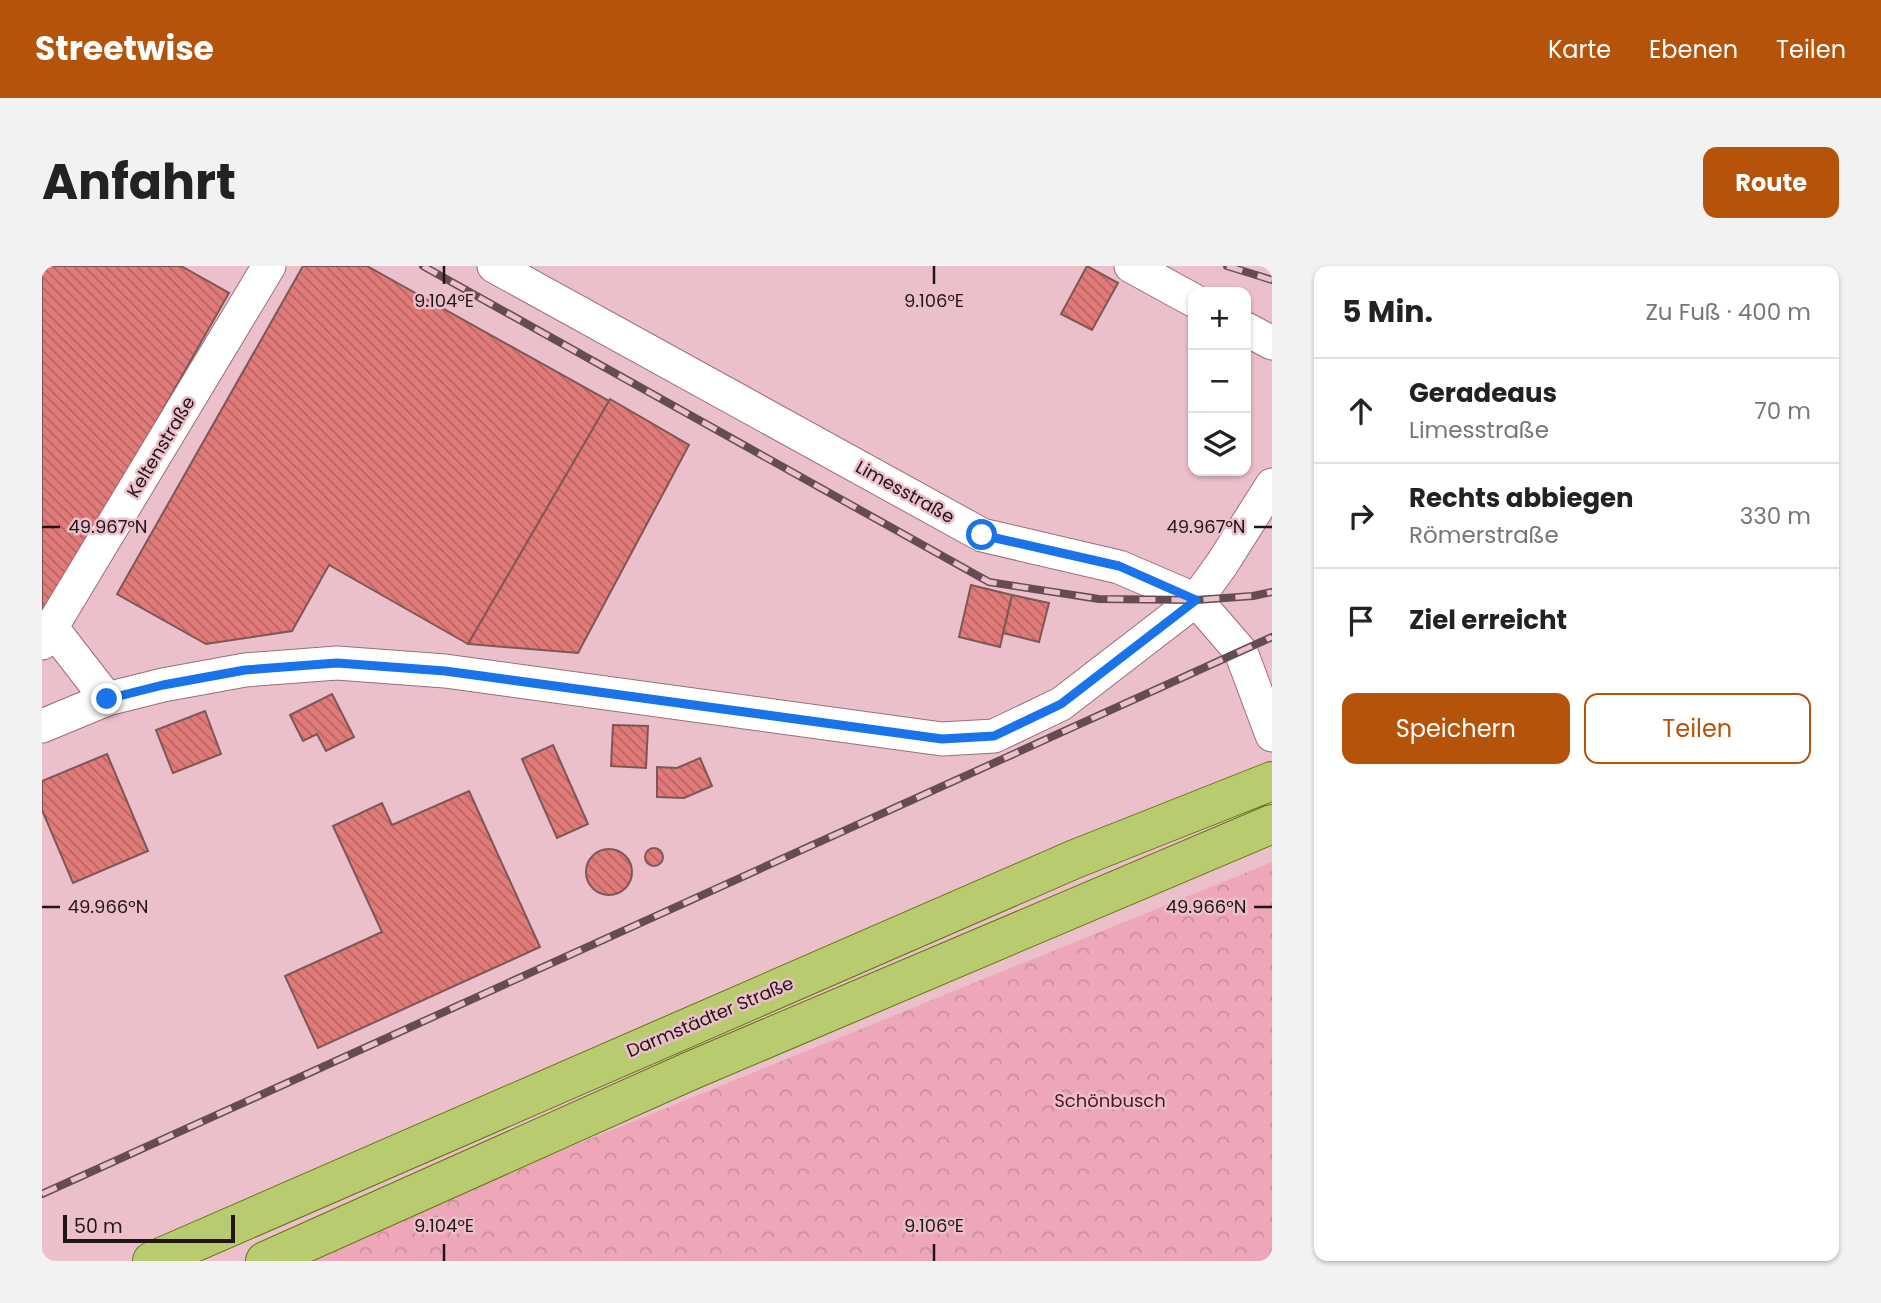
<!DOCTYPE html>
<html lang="de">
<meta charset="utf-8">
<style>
body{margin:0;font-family:Poppins,sans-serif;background:#f2f2f2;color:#222}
.controls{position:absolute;right:21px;top:21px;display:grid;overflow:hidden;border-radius:14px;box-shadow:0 2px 5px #0004}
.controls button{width:63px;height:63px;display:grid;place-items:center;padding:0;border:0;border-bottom:2px solid #e0e0e0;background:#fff;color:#222;font:35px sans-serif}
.scale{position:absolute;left:21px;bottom:18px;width:172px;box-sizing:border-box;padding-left:7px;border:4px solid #231418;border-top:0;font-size:19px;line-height:24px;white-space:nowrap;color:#231418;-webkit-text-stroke:5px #ebc0ca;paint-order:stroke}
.stop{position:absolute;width:21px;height:21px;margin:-16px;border:5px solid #1a73e8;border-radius:50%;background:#fff}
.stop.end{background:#1a73e8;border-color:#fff;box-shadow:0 2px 7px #0008}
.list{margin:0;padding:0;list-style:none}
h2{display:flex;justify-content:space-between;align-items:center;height:91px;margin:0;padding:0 28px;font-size:30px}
h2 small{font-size:23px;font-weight:400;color:#767676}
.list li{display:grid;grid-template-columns:46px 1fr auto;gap:21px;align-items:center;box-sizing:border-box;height:105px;padding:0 28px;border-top:2px solid #e0e0e0}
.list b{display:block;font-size:26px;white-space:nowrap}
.list p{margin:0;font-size:23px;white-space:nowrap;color:#767676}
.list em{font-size:23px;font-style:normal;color:#767676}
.actions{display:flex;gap:14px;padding:21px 28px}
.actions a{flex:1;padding:16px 0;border:2px solid #b45309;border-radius:14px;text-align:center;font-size:24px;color:#b45309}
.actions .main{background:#b45309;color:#fff}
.icon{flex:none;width:38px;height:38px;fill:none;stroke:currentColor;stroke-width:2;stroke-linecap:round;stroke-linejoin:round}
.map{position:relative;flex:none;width:1230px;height:995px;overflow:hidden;border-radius:14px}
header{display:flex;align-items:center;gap:42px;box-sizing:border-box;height:98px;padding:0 35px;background:#b45309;color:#fff}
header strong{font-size:33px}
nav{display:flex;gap:38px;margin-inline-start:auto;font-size:24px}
.intro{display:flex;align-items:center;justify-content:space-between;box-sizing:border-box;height:168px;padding:0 42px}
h1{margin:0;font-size:49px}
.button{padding:18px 32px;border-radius:14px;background:#b45309;color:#fff;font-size:24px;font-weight:700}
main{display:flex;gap:42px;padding:0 42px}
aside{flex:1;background:#fff;border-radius:14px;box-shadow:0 2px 5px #0004}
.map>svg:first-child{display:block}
.park{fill:url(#park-crowns)}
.building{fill:url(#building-back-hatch);stroke:#7d5756;stroke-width:2}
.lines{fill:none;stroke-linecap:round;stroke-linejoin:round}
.minor-casing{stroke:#966f79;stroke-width:35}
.major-casing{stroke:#657412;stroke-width:40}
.minor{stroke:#fff;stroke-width:33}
.major{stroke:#b8cb6f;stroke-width:38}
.rail-casing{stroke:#644c52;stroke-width:8}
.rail{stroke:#ebc0ca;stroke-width:5;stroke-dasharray:16;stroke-linecap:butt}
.route{stroke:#1a73e8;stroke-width:9}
.ticks{fill:none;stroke:#231418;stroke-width:2.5}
.labels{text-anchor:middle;stroke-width:5;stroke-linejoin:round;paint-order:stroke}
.street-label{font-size:18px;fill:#231418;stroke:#ebc0ca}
.park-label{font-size:18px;fill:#501129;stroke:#ebc0ca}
.ticks-label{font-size:18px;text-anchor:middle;fill:#231418;stroke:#ebc0ca;stroke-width:5;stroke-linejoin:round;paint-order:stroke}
</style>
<header>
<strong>Streetwise</strong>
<nav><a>Karte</a><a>Ebenen</a><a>Teilen</a></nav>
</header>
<div class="intro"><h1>Anfahrt</h1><a class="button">Route</a></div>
<main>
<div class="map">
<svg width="1230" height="995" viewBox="0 0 1230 995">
<defs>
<pattern id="park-crowns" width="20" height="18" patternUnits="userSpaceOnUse" patternTransform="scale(1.75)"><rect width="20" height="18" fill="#eda7b9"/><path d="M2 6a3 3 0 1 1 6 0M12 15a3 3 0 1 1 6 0" fill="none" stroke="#cb8f9e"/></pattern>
<pattern id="building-back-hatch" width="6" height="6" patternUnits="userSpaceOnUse" patternTransform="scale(1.75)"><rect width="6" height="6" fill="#e17b79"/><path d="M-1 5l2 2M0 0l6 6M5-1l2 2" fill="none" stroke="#b66462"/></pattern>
</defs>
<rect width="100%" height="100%" fill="#ebc0ca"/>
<path class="park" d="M1230 596V995H246L326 963Z"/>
<path class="building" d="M0 0H139L187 27 0 357Z
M261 0H325L567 135 426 378 287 299 250 365 164 378 75 328Z
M1045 0 1076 17 1050 64 1019 48Z
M568 133 647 179 536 387 426 378Z
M929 319 970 329 958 381 917 371Z
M970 329 1007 337 997 376 961 367Z
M290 428 312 471 284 485 275 468 261 475 248 449Z
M163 445 179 488 131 507 114 464Z
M571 459 606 460 604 502 569 500Z
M511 479 546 558 515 572 480 493Z
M65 488 106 585 31 617 0 544V515Z
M658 492 670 520 642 532 615 531V501L635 502Z
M427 525 498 681 276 782 243 710 340 666 291 560 340 537 350 559Z
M603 591a9 9 0 1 1 18 0a9 9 0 1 1-18 0Z
M544 606a23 23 0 1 1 46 0a23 23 0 1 1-46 0Z"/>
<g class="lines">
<defs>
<path id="minor" d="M452 0 940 269 1077 301 1154 334 1199 386 1230 469
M1089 0 1151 34
M1204 63 1230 77
M10 362 65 433
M0 377 227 0
M0 460 65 433 121 419 203 404 295 397 403 405 900 473 952 470 1019 438 1154 334 1180 298 1230 219"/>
<path id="major" d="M110 995 1033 593 1230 515
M223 995 648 805 1230 558"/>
</defs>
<use href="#minor" class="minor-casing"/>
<use href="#major" class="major-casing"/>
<use href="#minor" class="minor"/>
<use href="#major" class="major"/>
<defs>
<path id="rail" d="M381 0 947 316 1057 333 1154 334 1211 330 1230 326
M1185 0 1230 14
M0 928 1230 371"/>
</defs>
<use href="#rail" class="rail-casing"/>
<use href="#rail" class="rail"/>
</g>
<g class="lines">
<path class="route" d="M65 433 121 419 203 404 295 397 403 405 900 473 952 470 1019 438 1154 334 1077 300 940 269"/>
</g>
<path class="ticks" d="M402 0V18M892 0V18M0 261H18M1212 261H1230M0 641H18M1212 641H1230M402 978V995M892 978V995"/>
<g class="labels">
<g class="street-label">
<text transform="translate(119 181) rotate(-59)" y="6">Keltenstraße</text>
<text transform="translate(863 226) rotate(29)" y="6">Limesstraße</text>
<text transform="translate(668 751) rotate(-23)" y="6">Darmstädter Straße</text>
</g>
<g class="park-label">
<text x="1068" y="841">Schönbusch</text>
</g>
</g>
<g class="ticks-label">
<text x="402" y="41">9.104°E</text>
<text x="892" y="41">9.106°E</text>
<text x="66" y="267">49.967°N</text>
<text x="1164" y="267">49.967°N</text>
<text x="66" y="647">49.966°N</text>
<text x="1164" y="647">49.966°N</text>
<text x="402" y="966">9.104°E</text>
<text x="892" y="966">9.106°E</text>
</g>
</svg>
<div class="controls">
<button>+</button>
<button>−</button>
<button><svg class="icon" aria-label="layers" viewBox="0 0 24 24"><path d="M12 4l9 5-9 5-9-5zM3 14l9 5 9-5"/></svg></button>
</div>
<div class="scale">50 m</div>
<div class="stop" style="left:940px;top:269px"></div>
<div class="stop end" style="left:65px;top:433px"></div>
</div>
<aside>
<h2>5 Min.<small>Zu Fuß · 400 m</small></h2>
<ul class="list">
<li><svg class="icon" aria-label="ahead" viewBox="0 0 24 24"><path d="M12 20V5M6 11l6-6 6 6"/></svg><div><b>Geradeaus</b><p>Limesstraße</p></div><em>70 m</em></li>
<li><svg class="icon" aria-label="right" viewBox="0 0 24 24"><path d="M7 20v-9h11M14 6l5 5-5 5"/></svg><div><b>Rechts abbiegen</b><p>Römerstraße</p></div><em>330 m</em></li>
<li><svg class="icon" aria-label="arrive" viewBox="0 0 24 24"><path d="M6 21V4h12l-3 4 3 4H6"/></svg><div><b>Ziel erreicht</b></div></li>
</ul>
<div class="actions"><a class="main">Speichern</a><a>Teilen</a></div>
</aside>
</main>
